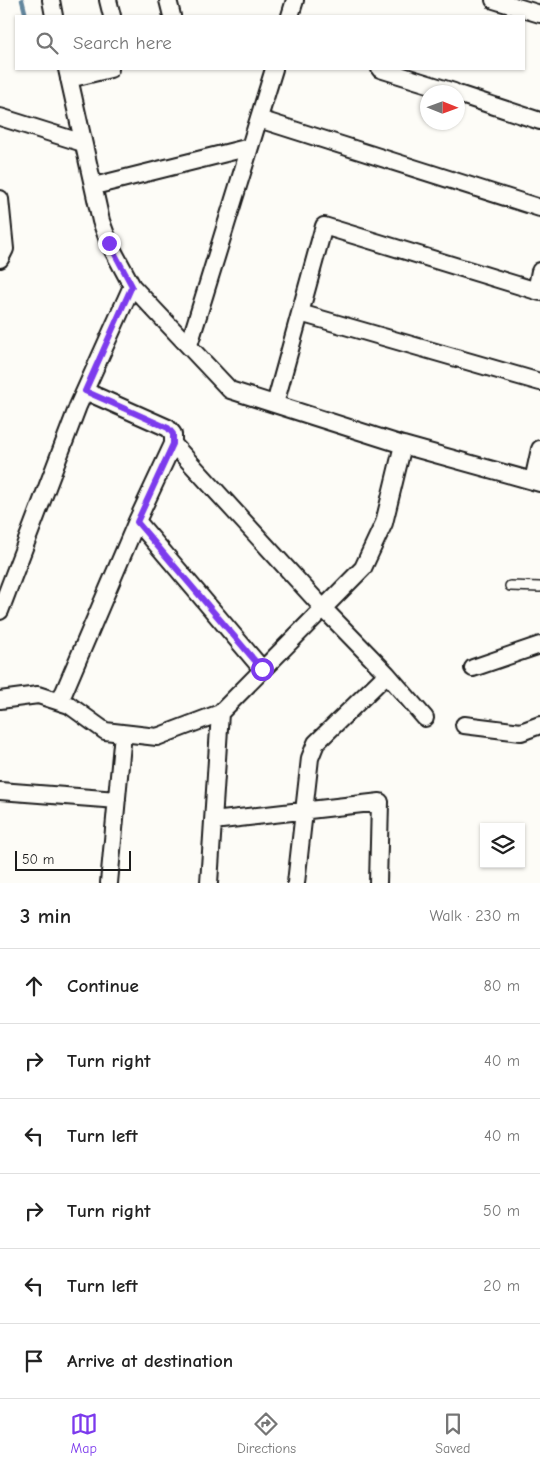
<!DOCTYPE html>
<meta charset="utf-8">
<style>
body{margin:0;font-family:"Comic Neue",sans-serif;background:#f6f6f6;color:#222}
.controls{position:absolute;right:15px;bottom:15px;display:grid;overflow:hidden;border-radius:0px;box-shadow:0 1px 4px #0004}
.controls button{width:45px;height:45px;display:grid;place-items:center;padding:0;border:0;border-bottom:1px solid #e0e0e0;background:#fff;color:#222;font:25px sans-serif}
.compass{position:absolute;left:420px;top:85px;width:45px;height:45px;border-radius:50%;background:#fff;box-shadow:0 1px 4px #0004;rotate:91deg}
.scale{position:absolute;left:15px;bottom:12px;width:116px;box-sizing:border-box;padding-left:5px;border:2px solid #1c1c1c;border-top:0;font-size:14px;line-height:18px;white-space:nowrap;color:#1c1c1c;-webkit-text-stroke:4px #fdfcf7;paint-order:stroke}
.stop{position:absolute;width:15px;height:15px;margin:-11px;border:4px solid #7c3aed;border-radius:50%;background:#fff}
.stop.end{background:#7c3aed;border-color:#fff;box-shadow:0 1px 5px #0008}
.list{margin:0;padding:0;list-style:none}
h2{display:flex;justify-content:space-between;align-items:center;height:65px;margin:0;padding:0 20px;font-size:21px}
h2 small{font-size:16px;font-weight:400;color:#767676}
.list li{display:grid;grid-template-columns:32px 1fr auto;gap:15px;align-items:center;box-sizing:border-box;height:75px;padding:0 20px;border-top:1px solid #e0e0e0}
.list b{display:block;font-size:19px;white-space:nowrap}
.list em{font-size:16px;font-style:normal;color:#767676}
.icon{flex:none;width:28px;height:28px;fill:none;stroke:currentColor;stroke-width:2;stroke-linecap:round;stroke-linejoin:round}
.map{position:relative;flex:none;width:540px;height:883px;overflow:hidden}
.search{position:absolute;background:#fff;box-shadow:0 1px 4px #0004;left:15px;right:15px;top:15px;height:55px;display:flex;align-items:center;gap:12px;box-sizing:border-box;padding:0 18px;border-radius:0px;color:#767676;font-size:19px}
.sheet{height:515px;background:#fff}
nav{display:flex;justify-content:space-around;align-items:center;box-sizing:border-box;height:70px;border-top:1px solid #e0e0e0;background:#fff;font-size:14px;color:#767676}
nav a{display:grid;justify-items:center;gap:2px}
nav .on{color:#7c3aed}
.map>svg:first-child{display:block}
.lines{fill:none;stroke-linecap:round;stroke-linejoin:round}
.stream{stroke:#64879e;stroke-width:4.5}
.lane-casing{stroke:#1c1c1c;stroke-width:12}
.street-casing{stroke:#1c1c1c;stroke-width:20}
.lane{stroke:#fdfcf7;stroke-width:9}
.street{stroke:#fdfcf7;stroke-width:16}
.route{stroke:#7c3aed;stroke-width:6}
</style>
<div class="map">
<svg width="540" height="883" viewBox="0 0 540 883">
<rect width="100%" height="100%" fill="#fdfcf7"/>
<filter id="ink" filterUnits="userSpaceOnUse"><feTurbulence type="fractalNoise" baseFrequency=".02" numOctaves="2"/><feDisplacementMap in="SourceGraphic" scale="10" xChannelSelector="R" yChannelSelector="G"/><feConvolveMatrix kernelMatrix="1 2 1 2 8 2 1 2 1" color-interpolation-filters="sRGB"/></filter>
<g filter="url(#ink)">
<g class="lines">
<path class="stream" d="M22 0 26 16"/>
<defs>
<path id="lane" d="M510 586 540 587"/>
<path id="street" d="M51 0 54 16
M108 0 112 16
M168 0 172 16
M494 0 540 14
M290 16 295 0
M67 69 101 221 109 243 132 286 230 390 403 445 540 483
M380 69 454 92
M69 79 110 69
M458 94 540 121
M0 117 83 143
M259 119 540 208
M94 186 250 147
M0 199 5 249 0 259
M536 291 540 271
M300 313 540 382
M189 345 274 69
M275 404 324 226 540 292
M173 444 323 608 387 674 425 718
M533 481 540 449
M137 521 262 669
M0 611 78 406 132 286
M473 668 540 645
M0 700 38 695 69 705 105 731 157 737 220 713 363 568 384 523 403 445
M58 701 64 692 137 521 173 444V434L168 428 85 391
M464 725 521 732 540 725
M0 791 117 800
M213 821 380 802 378 883
M109 883 123 733
M209 883 220 713
M296 883 310 758 316 743 387 674"/>
</defs>
<use href="#lane" class="lane-casing"/>
<use href="#street" class="street-casing"/>
<use href="#lane" class="lane"/>
<use href="#street" class="street"/>
</g>
</g>
<g class="lines" filter="url(#ink)">
<path class="route" d="M109 243 132 286 85 391 168 428 173 434V444L137 522 262 669"/>
</g>
</svg>
<div class="controls">
<button><svg class="icon" aria-label="layers" viewBox="0 0 24 24"><path d="M12 4l9 5-9 5-9-5zM3 14l9 5 9-5"/></svg></button>
</div>
<svg class="compass" viewBox="-18 -18 36 36"><path d="M0-13l5 13h-10z" fill="#e53935"/><path d="M0 13l5-13h-10z" fill="#767676"/></svg>
<div class="scale">50 m</div>
<div class="stop" style="left:262px;top:669px"></div>
<div class="stop end" style="left:109px;top:243px"></div>
<div class="search"><svg class="icon" aria-label="search" viewBox="0 0 24 24"><circle cx="10" cy="10" r="6"/><path d="M15 15l6 6"/></svg>Search here</div>
</div>
<section class="sheet">
<h2>3 min<small>Walk · 230 m</small></h2>
<ul class="list">
<li><svg class="icon" aria-label="ahead" viewBox="0 0 24 24"><path d="M12 20V5M6 11l6-6 6 6"/></svg><div><b>Continue</b></div><em>80 m</em></li>
<li><svg class="icon" aria-label="right" viewBox="0 0 24 24"><path d="M7 20v-9h11M14 6l5 5-5 5"/></svg><div><b>Turn right</b></div><em>40 m</em></li>
<li><svg class="icon" aria-label="left" viewBox="0 0 24 24"><path d="M17 20v-9H6M10 6l-5 5 5 5"/></svg><div><b>Turn left</b></div><em>40 m</em></li>
<li><svg class="icon" aria-label="right" viewBox="0 0 24 24"><path d="M7 20v-9h11M14 6l5 5-5 5"/></svg><div><b>Turn right</b></div><em>50 m</em></li>
<li><svg class="icon" aria-label="left" viewBox="0 0 24 24"><path d="M17 20v-9H6M10 6l-5 5 5 5"/></svg><div><b>Turn left</b></div><em>20 m</em></li>
<li><svg class="icon" aria-label="arrive" viewBox="0 0 24 24"><path d="M6 21V4h12l-3 4 3 4H6"/></svg><div><b>Arrive at destination</b></div></li>
</ul>
</section>
<nav>
<a class="on"><svg class="icon" aria-label="map" viewBox="0 0 24 24"><path d="M3 6l6-2 6 2 6-2v14l-6 2-6-2-6 2zM9 4v14M15 6v14"/></svg>Map</a>
<a><svg class="icon" aria-label="directions" viewBox="0 0 24 24"><path d="M12 3l9 9-9 9-9-9zM9 14v-3h6M13 9l2 2-2 2"/></svg>Directions</a>
<a><svg class="icon" aria-label="saved" viewBox="0 0 24 24"><path d="M7 4h10v16l-5-4-5 4z"/></svg>Saved</a>
</nav>
